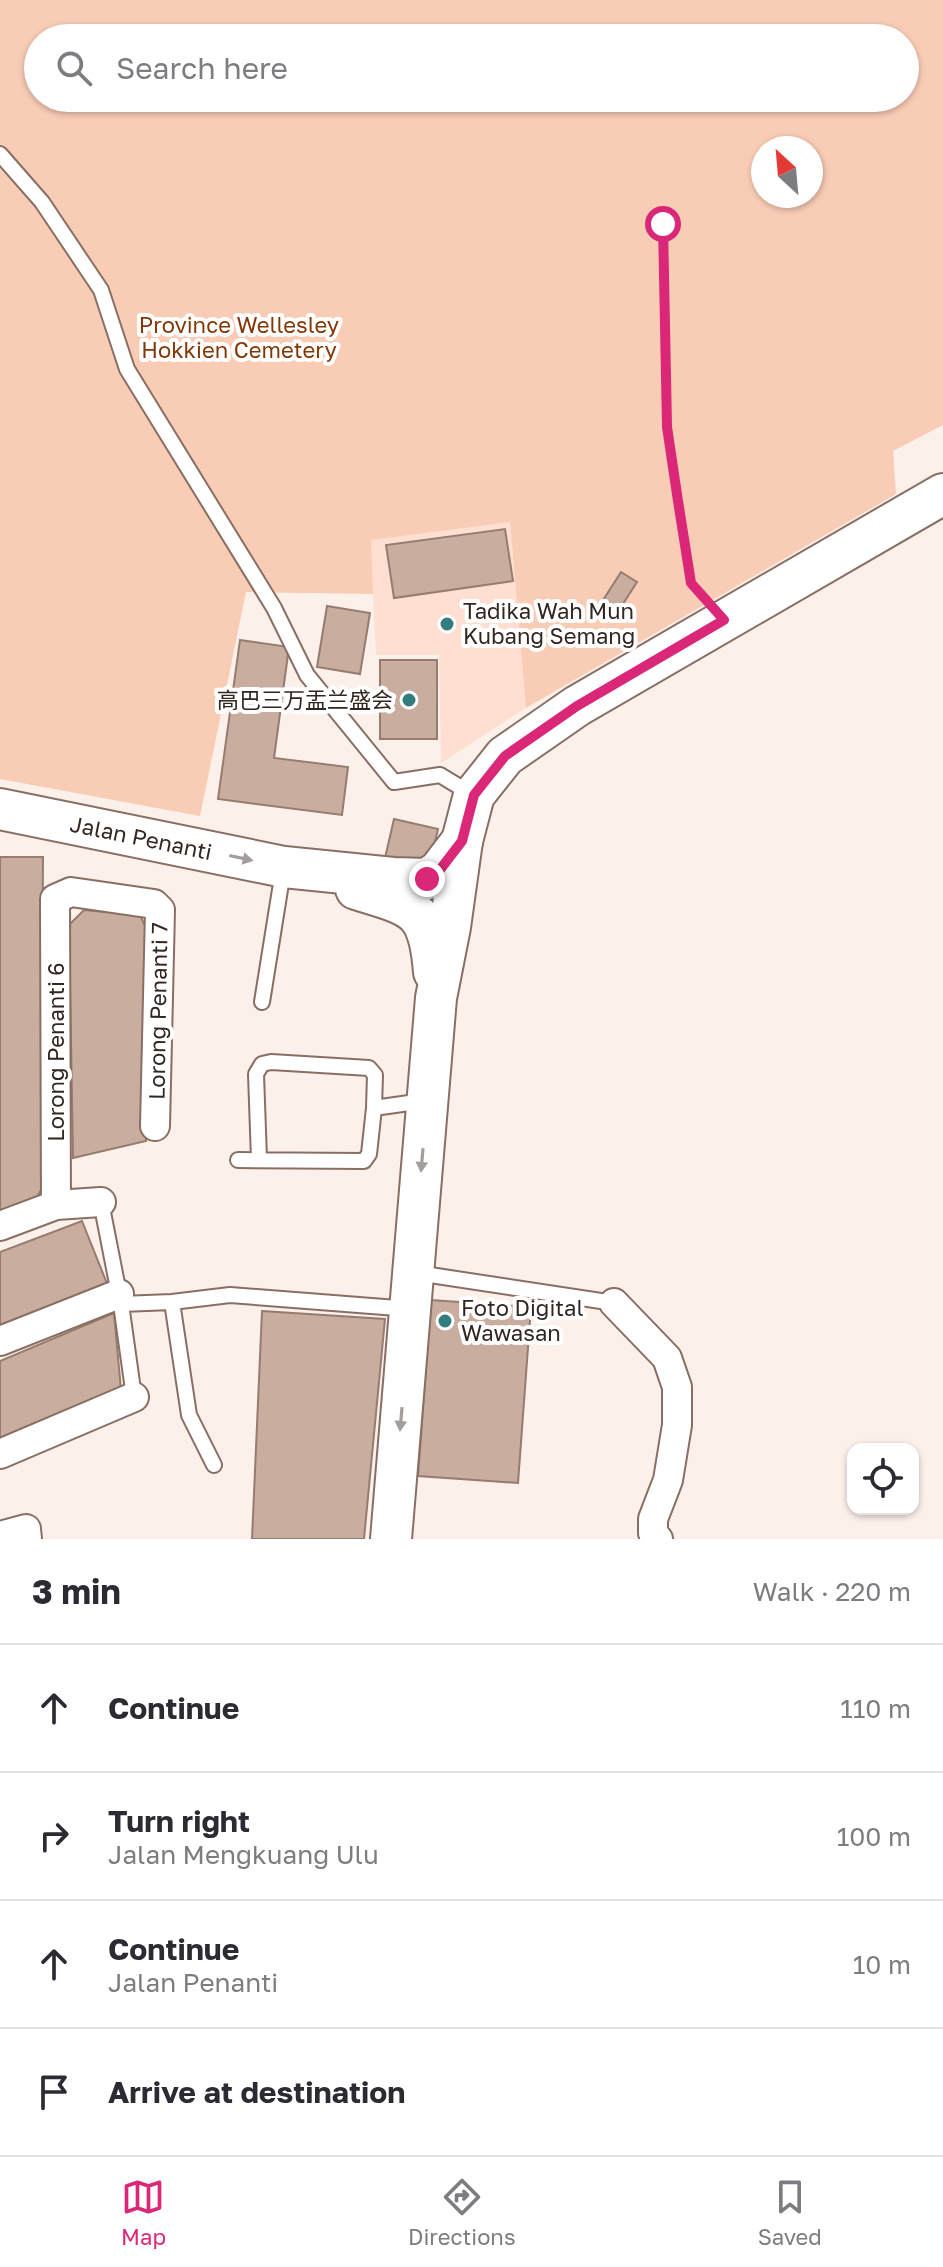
<!DOCTYPE html>
<meta charset="utf-8">
<style>
body{margin:0;font-family:"Golos Text","Noto Sans SC",sans-serif;background:#f7f7f7;color:#2b2b33}
.controls{position:absolute;right:24px;bottom:24px;display:grid;overflow:hidden;border-radius:16px;box-shadow:0 2px 6px #0004}
.controls button{width:72px;height:72px;display:grid;place-items:center;padding:0;border:0;border-bottom:2px solid #e1e1e2;background:#fff;color:#2b2b33;font:40px sans-serif}
.compass{position:absolute;left:751px;top:136px;width:72px;height:72px;border-radius:50%;background:#fff;box-shadow:0 2px 6px #0004;rotate:334deg}
.stop{position:absolute;width:24px;height:24px;margin:-18px;border:6px solid #db2777;border-radius:50%;background:#fff}
.stop.end{background:#db2777;border-color:#fff;box-shadow:0 2px 8px #0008}
.list{margin:0;padding:0;list-style:none}
h2{display:flex;justify-content:space-between;align-items:center;height:104px;margin:0;padding:0 32px;font-size:34px}
h2 small{font-size:26px;font-weight:400;color:#7c7c81}
.list li{display:grid;grid-template-columns:52px 1fr auto;gap:24px;align-items:center;box-sizing:border-box;height:128px;padding:0 32px;border-top:2px solid #e1e1e2}
.list b{display:block;font-size:30px;white-space:nowrap}
.list p{margin:0;font-size:26px;white-space:nowrap;color:#7c7c81}
.list em{font-size:26px;font-style:normal;color:#7c7c81}
.icon{flex:none;width:44px;height:44px;fill:none;stroke:currentColor;stroke-width:2;stroke-linecap:round;stroke-linejoin:round}
.map{position:relative;flex:none;width:943px;height:1539px;overflow:hidden}
.search{position:absolute;background:#fff;box-shadow:0 2px 6px #0004;left:24px;right:24px;top:24px;height:88px;display:flex;align-items:center;gap:20px;box-sizing:border-box;padding:0 28px;border-radius:44px;color:#7c7c81;font-size:30px}
.sheet{height:616px;background:#fff}
nav{display:flex;justify-content:space-around;align-items:center;box-sizing:border-box;height:112px;border-top:2px solid #e1e1e2;background:#fff;font-size:22px;color:#7c7c81}
nav a{display:grid;justify-items:center;gap:4px}
nav .on{color:#db2777}
.map>svg:first-child{display:block}
.built{fill:#fedfd1}
.green{fill:#f9ccb6;fill-rule:evenodd}
.building{fill:#c9ad9f;stroke:#967b6f;stroke-width:2}
.lines{fill:none;stroke-linecap:round;stroke-linejoin:round}
.service-casing{stroke:#896f63;stroke-width:18}
.minor-casing{stroke:#896f63;stroke-width:32}
.secondary-casing{stroke:#896f63;stroke-width:44}
.path{stroke:#968a85;stroke-width:4;stroke-dasharray:4 4;stroke-linecap:butt}
.service{stroke:#fff;stroke-width:14}
.minor{stroke:#fff;stroke-width:28}
.secondary{stroke:#fff;stroke-width:40}
.oneway{fill:#a39d9b}
.route{stroke:#db2777;stroke-width:10}
.poi-dot{fill:#347d7e;stroke:#fff;stroke-width:3}
.labels{text-anchor:middle;stroke-width:8;stroke-linejoin:round;paint-order:stroke}
.park-label{font-size:22px;fill:#833706;stroke:#fff}
.poi-label{font-size:22px;fill:#322621;stroke:#fff;text-anchor:start}
.street-label{font-size:22px;fill:#322621;stroke:#fff}
</style>
<div class="map">
<svg width="943" height="1539" viewBox="0 0 943 1539">
<rect width="100%" height="100%" fill="#fcf0ea"/>
<path class="built" d="M510 521 526 708 441 763 439 655H376L370 540Z"/>
<path class="green" d="M0 0H943V425L893 451 896 494 526 708 510 522 371 540 373 594 246 592 200 816 0 779ZM38 38H905V98H38ZM763 148H811V196H763Z"/>
<path class="building" d="M505 529 513 581 394 598 386 545Z
M621 572 637 582 614 618 598 608Z
M327 606 370 613 360 674 317 667Z
M240 640 289 647 274 758 348 767 342 815 218 799Z
M380 660H437V739H380Z
M394 819 438 829 429 868 385 858Z
M0 857H43L41 1190 33 1204 0 1218Z
M84 910 140 915 147 930 146 1141 73 1158 69 925Z
M82 1221 108 1286 0 1328V1252Z
M431 1300 531 1307 518 1483 418 1476Z
M262 1311 385 1319 364 1539H252Z
M114 1313 121 1390 0 1441V1361Z"/>
<g class="lines">
<defs>
<path id="service" d="M0 154 42 202 101 290 127 369 274 608 307 675 394 782 440 775 473 795
M262 1002 283 871
M259 1159 256 1074 262 1064 271 1062 369 1068 375 1075 374 1108
M238 1160 364 1161 369 1154 374 1108 423 1101
M101 1202 121 1304 134 1397
M417 1273 614 1303
M172 1302 189 1415 214 1465
M121 1304 172 1302 230 1295 410 1309"/>
<path id="minor" d="M56 1205 55 899 71 892 154 904 160 910 155 1126
M0 1226 56 1205 101 1202
M614 1303 667 1358 677 1387V1425L668 1480 653 1519V1533L658 1539
M0 1341 119 1294
M0 1454 134 1397
M0 1536 26 1529 27 1539"/>
<g id="secondary">
<path id="s1" d="M0 809 284 867 393 878 427 879 439 871 462 841"/>
<path d="M356 889C414 907 429 907 434 972"/>
<path d="M391 1539 436 998 450 927 462 841 474 795 505 756 577 706 943 494"/>
</g>
</defs>
<use href="#service" class="service-casing"/>
<use href="#minor" class="minor-casing"/>
<use href="#secondary" class="secondary-casing"/>
<path class="path" d="M663 224 667 427 691 583 704 597"/>
<use href="#service" class="service"/>
<use href="#minor" class="minor"/>
<use href="#secondary" class="secondary"/>
</g>
<defs><path id="oneway-solid" d="M-6-.8H1V-3.2L6.5 0L1 3.2V.8H-6Z" transform="scale(2)"/></defs>
<g class="oneway">
<use href="#oneway-solid" transform="translate(241 858) rotate(12)"/>
<use href="#oneway-solid" transform="translate(422 1160) rotate(95)"/>
<use href="#oneway-solid" transform="translate(401 1419) rotate(95)"/>
</g>
<g class="lines">
<path class="route" d="M427 879 439 871 462 841 474 795 505 756 577 706 724 620 691 583 678 501 667 427 663 224"/>
</g>
<g class="poi-dot">
<circle cx="447" cy="624" r="8"/>
<circle cx="409" cy="700" r="8"/>
<circle cx="445" cy="1321" r="8"/>
</g>
<g class="labels">
<g class="park-label">
<text x="239" y="333">Province Wellesley<tspan x="239" dy="25">Hokkien Cemetery</tspan></text>
</g>
<g class="poi-label">
<text x="463" y="619">Tadika Wah Mun<tspan x="463" dy="25">Kubang Semang</tspan></text>
<text x="393" y="708" text-anchor="end">高巴三万盂兰盛会</text>
<text x="461" y="1316">Foto Digital<tspan x="461" dy="25">Wawasan</tspan></text>
</g>
<g class="street-label">
<text dy="8" stroke="none"><textPath href="#s1" startOffset="144">Jalan Penanti</textPath></text>
<text transform="translate(158 1011) rotate(-89)" y="8">Lorong Penanti 7</text>
<text transform="translate(56 1052) rotate(-90)" y="8">Lorong Penanti 6</text>
</g>
</g>
</svg>
<div class="controls">
<button><svg class="icon" aria-label="locate" viewBox="0 0 24 24"><circle cx="12" cy="12" r="6"/><path d="M12 2v4M12 18v4M2 12h4M18 12h4"/></svg></button>
</div>
<svg class="compass" viewBox="-18 -18 36 36"><path d="M0-13l5 13h-10z" fill="#e53935"/><path d="M0 13l5-13h-10z" fill="#7c7c81"/></svg>
<div class="stop" style="left:663px;top:224px"></div>
<div class="stop end" style="left:427px;top:879px"></div>
<div class="search"><svg class="icon" aria-label="search" viewBox="0 0 24 24"><circle cx="10" cy="10" r="6"/><path d="M15 15l6 6"/></svg>Search here</div>
</div>
<section class="sheet">
<h2>3 min<small>Walk · 220 m</small></h2>
<ul class="list">
<li><svg class="icon" aria-label="ahead" viewBox="0 0 24 24"><path d="M12 20V5M6 11l6-6 6 6"/></svg><div><b>Continue</b></div><em>110 m</em></li>
<li><svg class="icon" aria-label="right" viewBox="0 0 24 24"><path d="M7 20v-9h11M14 6l5 5-5 5"/></svg><div><b>Turn right</b><p>Jalan Mengkuang Ulu</p></div><em>100 m</em></li>
<li><svg class="icon" aria-label="ahead" viewBox="0 0 24 24"><path d="M12 20V5M6 11l6-6 6 6"/></svg><div><b>Continue</b><p>Jalan Penanti</p></div><em>10 m</em></li>
<li><svg class="icon" aria-label="arrive" viewBox="0 0 24 24"><path d="M6 21V4h12l-3 4 3 4H6"/></svg><div><b>Arrive at destination</b></div></li>
</ul>
</section>
<nav>
<a class="on"><svg class="icon" aria-label="map" viewBox="0 0 24 24"><path d="M3 6l6-2 6 2 6-2v14l-6 2-6-2-6 2zM9 4v14M15 6v14"/></svg>Map</a>
<a><svg class="icon" aria-label="directions" viewBox="0 0 24 24"><path d="M12 3l9 9-9 9-9-9zM9 14v-3h6M13 9l2 2-2 2"/></svg>Directions</a>
<a><svg class="icon" aria-label="saved" viewBox="0 0 24 24"><path d="M7 4h10v16l-5-4-5 4z"/></svg>Saved</a>
</nav>
